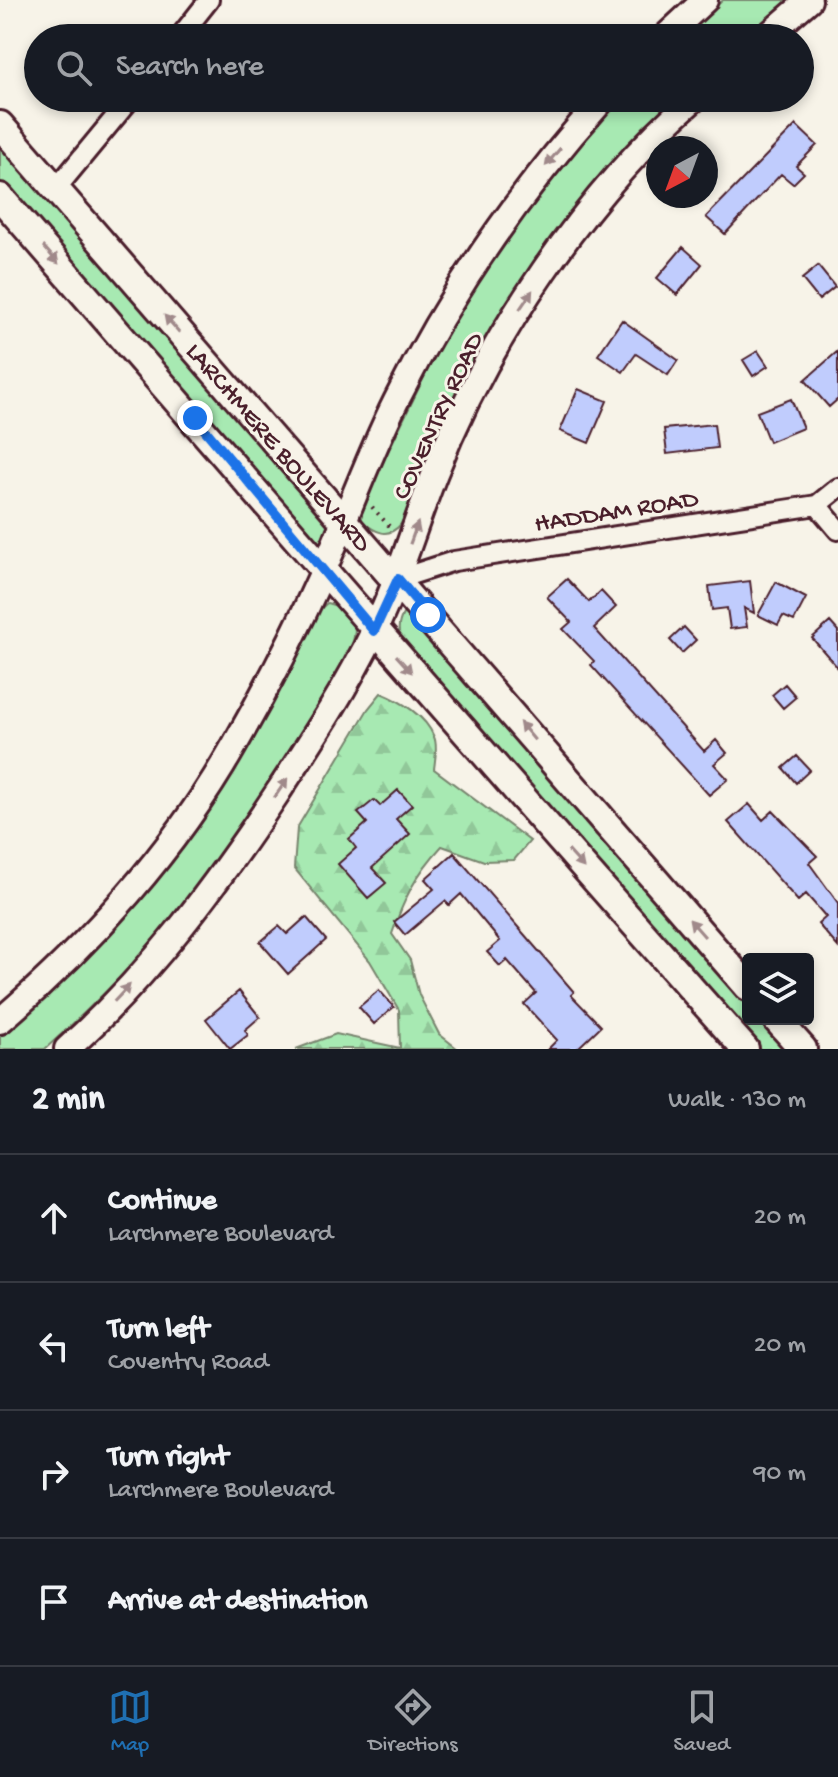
<!DOCTYPE html>
<meta charset="utf-8">
<style>
body{margin:0;font-family:"Gochi Hand",sans-serif;background:#242831;color:#f1f3f6}
.controls{position:absolute;right:24px;bottom:24px;display:grid;overflow:hidden;border-radius:8px;box-shadow:0 4px 12px #0003}
.controls button{width:72px;height:72px;display:grid;place-items:center;padding:0;border:0;border-bottom:2px solid #363941;background:#171b24;color:#f1f3f6;font:40px sans-serif}
.compass{position:absolute;left:646px;top:136px;width:72px;height:72px;border-radius:50%;background:#171b24;box-shadow:0 4px 12px #0003;rotate:221deg}
.stop{position:absolute;width:24px;height:24px;margin:-18px;border:6px solid #1a73e8;border-radius:50%;background:#fff}
.stop.end{background:#1a73e8;border-color:#fff;box-shadow:0 2px 8px #0008}
.list{margin:0;padding:0;list-style:none}
h2{display:flex;justify-content:space-between;align-items:center;height:104px;margin:0;padding:0 32px;font-size:34px}
h2 small{font-size:26px;font-weight:400;color:#9ea1a6}
.list li{display:grid;grid-template-columns:52px 1fr auto;gap:24px;align-items:center;box-sizing:border-box;height:128px;padding:0 32px;border-top:2px solid #363941}
.list b{display:block;font-size:30px;white-space:nowrap}
.list p{margin:0;font-size:26px;white-space:nowrap;color:#9ea1a6}
.list em{font-size:26px;font-style:normal;color:#9ea1a6}
.icon{flex:none;width:44px;height:44px;fill:none;stroke:currentColor;stroke-width:2;stroke-linecap:round;stroke-linejoin:round}
.map{position:relative;flex:none;width:838px;height:1049px;overflow:hidden}
.search{position:absolute;background:#171b24;box-shadow:0 4px 12px #0003;left:24px;right:24px;top:24px;height:88px;display:flex;align-items:center;gap:20px;box-sizing:border-box;padding:0 28px;border-radius:44px;color:#9ea1a6;font-size:30px}
.sheet{height:616px;background:#171b24}
nav{display:flex;justify-content:space-around;align-items:center;box-sizing:border-box;height:112px;border-top:2px solid #363941;background:#171b24;font-size:22px;color:#9ea1a6}
nav a{display:grid;justify-items:center;gap:4px}
nav .on{color:#1f6fb2}
.map>svg:first-child{display:block}
.grass{fill:#a7e9b2;stroke:#78846e;stroke-width:2}
.forest{fill:url(#forest-firs);stroke:#78846e;stroke-width:2}
.building{fill:#c0ccfd;stroke:#4a1f2b;stroke-width:2}
.lines{fill:none;stroke-linecap:round;stroke-linejoin:round}
.minor-casing{stroke:#4a1f2b;stroke-width:24}
.tertiary-casing{stroke:#4a1f2b;stroke-width:30}
.secondary-casing{stroke:#4a1f2b;stroke-width:32}
.path{stroke:#4a1f2b;stroke-width:4;stroke-dasharray:2 6;stroke-linecap:butt}
.minor{stroke:#f7f3e8;stroke-width:18}
.tertiary{stroke:#f7f3e8;stroke-width:24}
.secondary{stroke:#f7f3e8;stroke-width:26}
.oneway{fill:#a0898a}
.route{stroke:#1a73e8;stroke-width:10}
.labels{text-anchor:middle;stroke-width:6;stroke-linejoin:round;paint-order:stroke}
.street-label{font-size:26px;fill:#4a1f2b;stroke:#f7f3e8}
</style>
<div class="map">
<svg width="838" height="1049" viewBox="0 0 838 1049">
<defs>
<pattern id="forest-firs" width="22" height="20" patternUnits="userSpaceOnUse" patternTransform="scale(2)"><rect width="22" height="20" fill="#a7e9b2"/><path d="M5 1l3.5 6h-7zM16 11l3.5 6h-7z" fill="#91c799"/></pattern>
</defs>
<rect width="100%" height="100%" fill="#f7f3e8"/>
<filter id="ink" filterUnits="userSpaceOnUse"><feTurbulence type="fractalNoise" baseFrequency=".0125" numOctaves="2"/><feDisplacementMap in="SourceGraphic" scale="16" xChannelSelector="R" yChannelSelector="G"/><feConvolveMatrix kernelMatrix="1 2 1 2 8 2 1 2 1" color-interpolation-filters="sRGB"/></filter>
<g filter="url(#ink)">
<path class="grass" d="M723 0H791L748 38H681Z
M619 98H683L469 378 426 464 401 524C388 539 376 533 362 521L361 507 462 299 516 220Z
M0 125 343 518 324 570 0 197Z
M327 603 340 607 355 621C357 649 338 673 324 698 252 828 157 950 45 1049H0V1032L106 933 316 613Z
M412 613 748 997V1019H767L791 1049H758L408 649C399 636 395 629 403 614Z"/>
<path class="forest" d="M381 693C401 701 426 716 434 737 438 745 435 760 434 769L530 841 514 860 484 861 442 846C416 874 404 898 392 934L410 960 419 995 439 1034 458 1049H296L336 1034 400 1048 399 1010 370 961 294 868 297 828 368 709Z"/>
<path class="building" d="M796 125 817 145 796 166 804 173 793 184 781 174 725 234 706 217Z
M683 247 702 264 677 295 657 278Z
M818 266 835 287 819 300 802 279Z
M622 320 678 360 668 375 636 354 623 372 598 355Z
M758 351 768 366 753 376 743 360Z
M838 351V399L829 407 805 380Z
M578 389 607 401 589 443 560 431Z
M791 399 803 428 769 442 757 412Z
M714 424 717 448 667 454 664 429Z
M567 579 589 602 601 591 616 607 594 628 704 751 716 740 727 753 714 764 728 779 709 795 591 665 594 661 563 629 571 622 547 597Z
M750 581 754 613 744 608 747 627 730 629 727 608 712 610 709 586Z
M776 582 806 598 794 621 783 616 778 625 758 615Z
M830 622 838 631V668L812 638Z
M684 627 696 640 682 653 670 640Z
M785 684 796 697 783 708 772 695Z
M797 756 810 770 796 783 783 768Z
M398 790 412 805 396 819 410 834 372 868 386 883 368 898 338 864 356 848 349 839 367 823 358 813 374 800 380 806Z
M749 804 763 820 773 811 817 856 809 863 838 903V947L818 924 826 917 806 894 798 901 728 822Z
M454 853 574 992 571 995 601 1026 577 1049H548L557 1040 524 1004 536 993 507 960 500 966 487 952 500 941 461 894 449 905 445 901 405 935 394 922 434 889 425 879Z
M306 917 326 940 288 974 260 942 279 926 287 934Z
M379 990 394 1007 374 1024 359 1007Z
M239 991 260 1017 245 1030 248 1035 230 1049 206 1019Z"/>
<g class="lines">
<defs>
<path id="minor" d="M179 38 209 0
M55 190 131 98
M817 505 838 530
M398 579 454 561 817 505 838 488"/>
<path id="tertiary" d="M664 38 705 0
M765 38 809 0
M0 1021C90 944 175 850 234 746 266 690 296 632 322 574 347 516 368 457 396 401 451 290 521 190 604 98
M67 1049C150 975 217 884 278 792 312 740 347 687 374 631 399 580 414 526 435 473 487 340 586 192 695 98"/>
<path id="secondary" d="M0 125 748 987
M0 197C247 482 494 767 745 1049
M776 1019 803 1049"/>
</defs>
<use href="#minor" class="minor-casing"/>
<use href="#tertiary" class="tertiary-casing"/>
<use href="#secondary" class="secondary-casing"/>
<path class="path" d="M372 507 389 526"/>
<use href="#minor" class="minor"/>
<use href="#tertiary" class="tertiary"/>
<use href="#secondary" class="secondary"/>
</g>
<defs><path id="oneway-solid" d="M-6-.8H1V-3.2L6.5 0L1 3.2V.8H-6Z" transform="scale(2)"/></defs>
<g class="oneway">
<use href="#oneway-solid" transform="translate(553 157) rotate(130)"/>
<use href="#oneway-solid" transform="translate(51 255) rotate(49)"/>
<use href="#oneway-solid" transform="translate(526 300) rotate(-56)"/>
<use href="#oneway-solid" transform="translate(172 324) rotate(-131)"/>
<use href="#oneway-solid" transform="translate(414 533) rotate(-70)"/>
<use href="#oneway-solid" transform="translate(404 664) rotate(48)"/>
<use href="#oneway-solid" transform="translate(527 731) rotate(-130)"/>
<use href="#oneway-solid" transform="translate(281 788) rotate(-56)"/>
<use href="#oneway-solid" transform="translate(576 859) rotate(48)"/>
<use href="#oneway-solid" transform="translate(697 928) rotate(-131)"/>
<use href="#oneway-solid" transform="translate(122 993) rotate(-47)"/>
</g>
</g>
<g class="lines" filter="url(#ink)">
<path class="route" d="M195 418 374 631 398 579 428 615"/>
</g>
<g class="labels">
<g class="street-label">
<text transform="translate(436 415) rotate(-65)" y="9">COVENTRY ROAD</text>
<text transform="translate(280 446) rotate(49)" y="9">LARCHMERE BOULEVARD</text>
<text transform="translate(616 509) rotate(-9)" y="9">HADDAM ROAD</text>
</g>
</g>
</svg>
<div class="controls">
<button><svg class="icon" aria-label="layers" viewBox="0 0 24 24"><path d="M12 4l9 5-9 5-9-5zM3 14l9 5 9-5"/></svg></button>
</div>
<svg class="compass" viewBox="-18 -18 36 36"><path d="M0-13l5 13h-10z" fill="#e53935"/><path d="M0 13l5-13h-10z" fill="#9ea1a6"/></svg>
<div class="stop" style="left:428px;top:615px"></div>
<div class="stop end" style="left:195px;top:418px"></div>
<div class="search"><svg class="icon" aria-label="search" viewBox="0 0 24 24"><circle cx="10" cy="10" r="6"/><path d="M15 15l6 6"/></svg>Search here</div>
</div>
<section class="sheet">
<h2>2 min<small>Walk · 130 m</small></h2>
<ul class="list">
<li><svg class="icon" aria-label="ahead" viewBox="0 0 24 24"><path d="M12 20V5M6 11l6-6 6 6"/></svg><div><b>Continue</b><p>Larchmere Boulevard</p></div><em>20 m</em></li>
<li><svg class="icon" aria-label="left" viewBox="0 0 24 24"><path d="M17 20v-9H6M10 6l-5 5 5 5"/></svg><div><b>Turn left</b><p>Coventry Road</p></div><em>20 m</em></li>
<li><svg class="icon" aria-label="right" viewBox="0 0 24 24"><path d="M7 20v-9h11M14 6l5 5-5 5"/></svg><div><b>Turn right</b><p>Larchmere Boulevard</p></div><em>90 m</em></li>
<li><svg class="icon" aria-label="arrive" viewBox="0 0 24 24"><path d="M6 21V4h12l-3 4 3 4H6"/></svg><div><b>Arrive at destination</b></div></li>
</ul>
</section>
<nav>
<a class="on"><svg class="icon" aria-label="map" viewBox="0 0 24 24"><path d="M3 6l6-2 6 2 6-2v14l-6 2-6-2-6 2zM9 4v14M15 6v14"/></svg>Map</a>
<a><svg class="icon" aria-label="directions" viewBox="0 0 24 24"><path d="M12 3l9 9-9 9-9-9zM9 14v-3h6M13 9l2 2-2 2"/></svg>Directions</a>
<a><svg class="icon" aria-label="saved" viewBox="0 0 24 24"><path d="M7 4h10v16l-5-4-5 4z"/></svg>Saved</a>
</nav>
